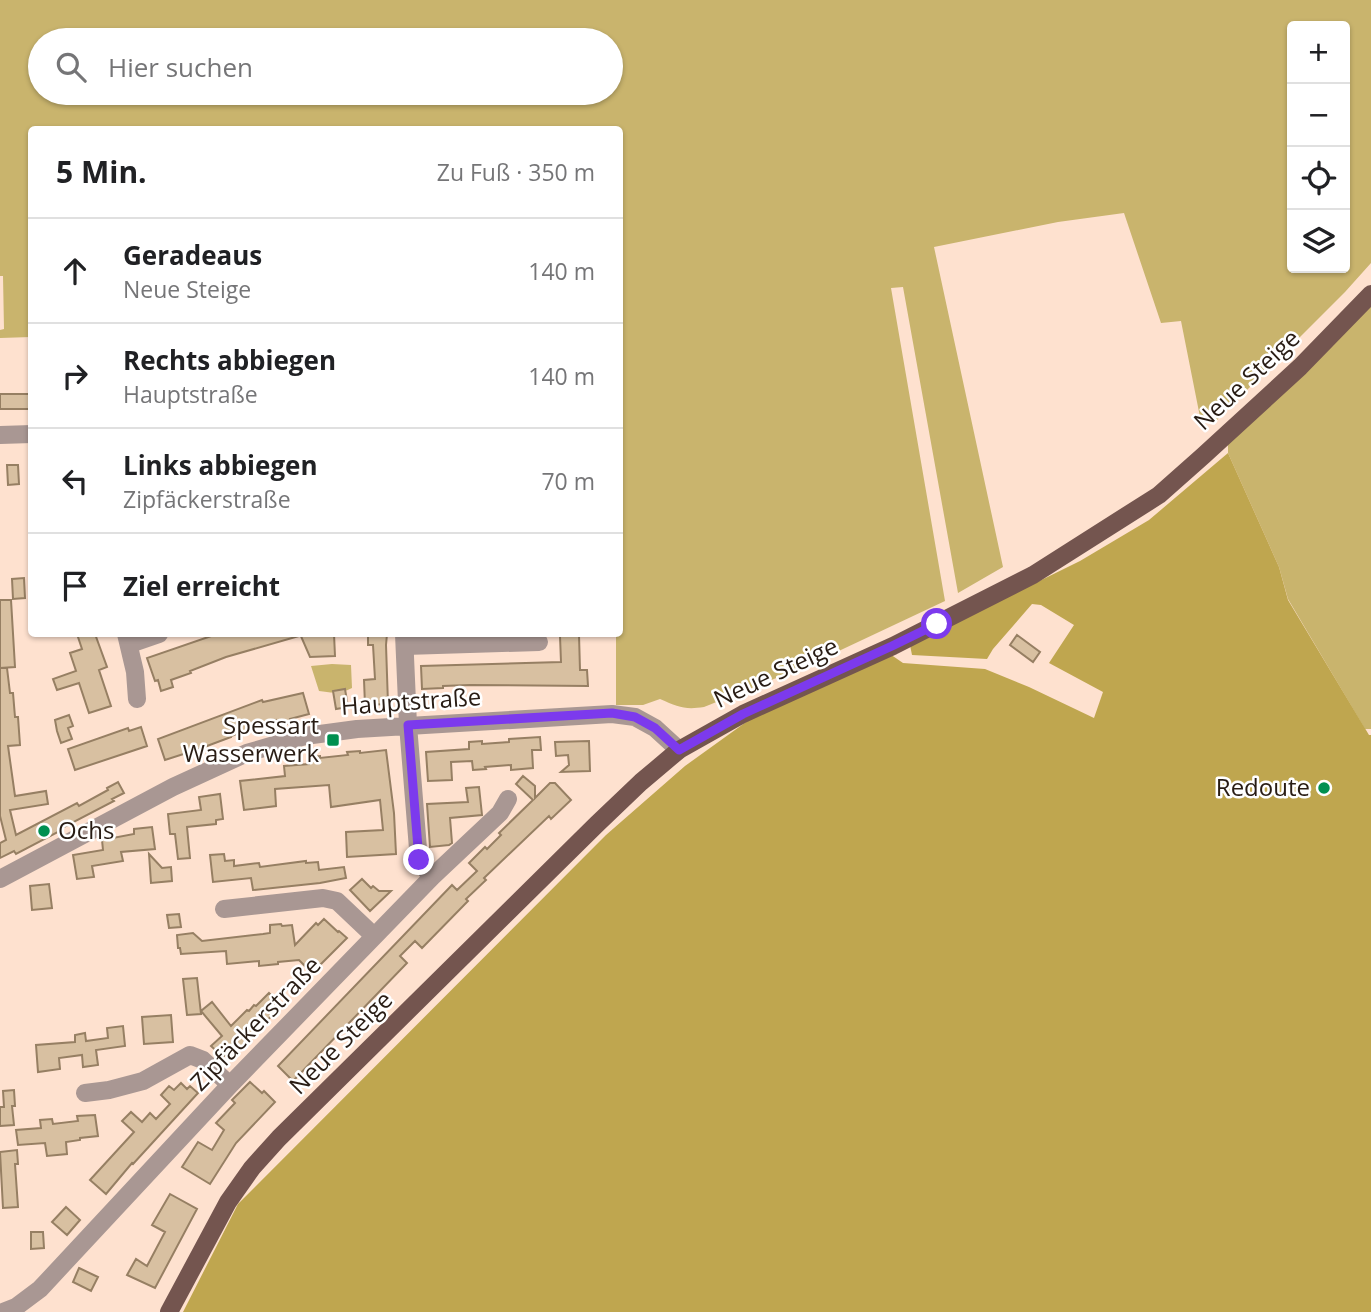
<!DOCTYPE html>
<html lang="de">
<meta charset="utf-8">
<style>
body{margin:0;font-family:"Open Sans",sans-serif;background:#f6f6f6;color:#202124}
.controls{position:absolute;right:21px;top:21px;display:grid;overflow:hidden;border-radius:7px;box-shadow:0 2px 5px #0004}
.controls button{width:63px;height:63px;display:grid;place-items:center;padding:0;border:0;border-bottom:2px solid #e0e0e0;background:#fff;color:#202124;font:35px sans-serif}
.stop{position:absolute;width:21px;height:21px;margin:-16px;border:5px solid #7c3aed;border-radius:50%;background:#fff}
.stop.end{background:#7c3aed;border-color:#fff;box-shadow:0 2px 7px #0008}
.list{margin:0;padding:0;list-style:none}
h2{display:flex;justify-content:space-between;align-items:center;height:91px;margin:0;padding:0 28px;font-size:30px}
h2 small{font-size:23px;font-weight:400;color:#757577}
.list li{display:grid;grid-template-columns:46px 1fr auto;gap:21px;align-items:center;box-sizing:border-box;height:105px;padding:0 28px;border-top:2px solid #e0e0e0}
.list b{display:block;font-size:26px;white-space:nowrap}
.list p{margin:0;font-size:23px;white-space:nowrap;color:#757577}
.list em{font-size:23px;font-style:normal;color:#757577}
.icon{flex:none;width:38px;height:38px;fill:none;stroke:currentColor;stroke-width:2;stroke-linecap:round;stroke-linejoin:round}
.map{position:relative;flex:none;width:1371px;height:1312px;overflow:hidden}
.search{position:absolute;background:#fff;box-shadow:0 2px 5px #0004;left:28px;top:28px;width:595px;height:77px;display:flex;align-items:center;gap:18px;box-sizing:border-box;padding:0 24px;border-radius:38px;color:#757577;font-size:26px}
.panel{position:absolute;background:#fff;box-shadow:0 2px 5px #0004;left:28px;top:126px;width:595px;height:511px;border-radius:7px}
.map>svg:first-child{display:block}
.green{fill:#c9b46d;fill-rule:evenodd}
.forest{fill:#bfa64f}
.building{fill:#d8c0a1;stroke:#967f63;stroke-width:2}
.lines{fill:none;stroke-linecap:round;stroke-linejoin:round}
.minor{stroke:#a99793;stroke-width:18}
.major{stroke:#74554f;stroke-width:18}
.route{stroke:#7c3aed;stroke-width:9}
.poi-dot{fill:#009050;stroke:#fff;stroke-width:2.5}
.labels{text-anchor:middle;stroke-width:5;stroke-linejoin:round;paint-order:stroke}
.street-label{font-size:24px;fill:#281c14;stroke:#fff}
.poi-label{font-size:24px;fill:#281c14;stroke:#fff;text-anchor:end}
</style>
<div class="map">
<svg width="1371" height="1312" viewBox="0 0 1371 1312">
<rect width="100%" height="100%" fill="#fee1cf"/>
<path class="green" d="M0 0H1371V263L1345 292 1213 424H1210L1206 418 1201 422 1181 321 1161 323 1124 213 1058 222 934 247 1003 567 958 593 903 287 891 288 945 601 809 665 704 707C685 710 678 707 660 699L643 705H616V634H620V130H32L31 337 0 338V330L4 329 3 276H0ZM1292 26H1345V268H1292ZM40 40H611V93H40Z
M1371 301V729H1365L1288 599 1279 567 1228 453V443Z
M332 664 351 665 352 688C340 694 332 693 319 691L311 666Z"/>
<path class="forest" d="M1228 453 1279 567 1288 600 1369 735H1371V1312H183L238 1204 606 835 685 766 760 712 887 652 903 663 985 669 1029 687 1094 718 1103 692 1049 663 1074 625 1041 605 1032 604 993 649 987 659 912 655 910 645 1080 561 1149 520Z"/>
<path class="building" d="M0 394H32V409H0Z
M7 465H18L19 484 8 485Z
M24 578 25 598 13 599 12 579Z
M0 600H11L15 667 0 668Z
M77 634H95L107 667 99 670 111 706 89 713 79 683 57 690 53 679 76 671 70 653 82 649Z
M217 634H299V636L226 657 190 671 191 673 171 680 173 687 161 691 158 680 155 681 147 658Z
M300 634H334L335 656 310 657Z
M368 634H387L386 645 388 704 365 705 364 680 375 679 373 645H368Z
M579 635 580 670H587L588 686 470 685 443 686V688L422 689 421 666 561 662 560 636Z
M1017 635 1040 652 1033 662 1010 645Z
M0 668H7L10 693H13L15 717H18L20 745 8 746 15 796 46 791 48 804 10 810 16 835 77 803 79 806 108 790 107 788 118 782 124 793 112 799 114 801 58 830V832L16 854 14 851 0 858V843L6 840 0 816Z
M345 689 348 707 336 709 333 691Z
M303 693 309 714 290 719 291 723 277 726 276 720 231 736V737L199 749 165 760 158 739 262 700 263 702Z
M69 715 73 726 68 728 72 739 61 743 57 731 55 720Z
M141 727 147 746 75 770 68 749 128 728 129 731Z
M540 737 541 750H532L533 768 511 770V765L485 767 486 769 473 770 472 761 451 762 452 780 428 781 426 752 469 749V742L482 741V744L509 742V739Z
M589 741 590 771 561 772 569 765 568 755 556 756 555 742Z
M386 750 394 813 396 854 347 857 346 832 383 830 380 800 331 807 329 785 275 789 276 806 244 810 240 781 285 776 284 766 309 764 308 757 320 756V758L348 755 347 752 360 751V753Z
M523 776 535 786V798L550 783H555L571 800 551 819 549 816 484 878 486 880 466 899 468 901 422 948 415 941 400 956 407 963 293 1081 278 1066 452 885 457 890 477 871 469 863 485 847 487 849 501 835 499 833 533 800 516 784Z
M479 787 482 815 450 818 452 843 449 845 430 847 427 804 468 802 466 788Z
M220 794 223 819 216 820V824L187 827 190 858 178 859 175 834H170L168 814 201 810 199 797Z
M152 827 155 849 121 852 123 861 92 866 94 877 77 879 73 855 103 850 102 840 134 834V829Z
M149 854 162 868 171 867 172 881 151 883Z
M224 854 225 861 234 860V866L259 863 260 867 306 861V863L318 862 319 870 344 867 346 878 320 883 253 890 251 878 213 882 210 855Z
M362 879 371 888 373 886 379 891H391L370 911 350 890Z
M49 884 52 908 32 910 30 886Z
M179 914 181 927 169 928 167 915Z
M324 919 338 932 339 931 347 938 312 973 299 960 278 962V964L259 966V961L227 964 226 951 181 954 180 948H178L177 935 193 933 202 941 263 934 270 933V925L281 924 282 926 292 925 295 945 316 923 318 925Z
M197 978 201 1014 187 1015 183 979Z
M269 993 282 1005 235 1054 230 1049 223 1057 211 1046 222 1036 201 1011 212 1002 231 1026 247 1010 249 1011 254 1005 256 1006Z
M171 1015 173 1042 144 1044 142 1017Z
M123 1026 125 1046 96 1050 98 1065 83 1067 82 1055 59 1058 60 1069 38 1072 36 1045 75 1042V1035L85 1033 86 1041 108 1038 107 1028Z
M250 1082 262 1093 264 1091 275 1102 236 1143 210 1184 182 1167 198 1142 212 1150 224 1130 216 1123 235 1103 232 1100Z
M181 1083 187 1089 190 1086 198 1093 133 1164 132 1163 106 1194 90 1180 134 1132 122 1121 131 1112 142 1122 150 1113 156 1119 170 1104 161 1095 169 1086 174 1090Z
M14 1090 15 1106H12L14 1125 0 1126V1107H4L3 1091Z
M95 1115 98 1136 80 1138V1140L66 1142 67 1154 47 1156 45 1143 18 1145 16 1130 41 1128 40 1120 52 1119 53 1124 78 1121 77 1116Z
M17 1150 18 1164H15L18 1207 3 1208 0 1152Z
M170 1194 197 1209 155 1288 127 1275 136 1259 147 1266 165 1232 152 1225Z
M66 1207 80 1220 67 1235 52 1222Z
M31 1232H43L44 1248 31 1249Z
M79 1268 98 1277 91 1291 73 1282Z"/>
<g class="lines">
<path class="minor" d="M0 435 32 434
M126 634 135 672 137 699
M130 644 159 634
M405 646 539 642
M432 877 500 813 508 799
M0 879 173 787 247 753 305 736 357 729 612 714 635 717 655 728 679 750
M224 909 323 898 337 901 374 936
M85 1093 109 1090 143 1081 190 1055 203 1060 230 1085
M3 1312 16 1307 40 1289 230 1085 432 877 419 861 408 725 404 634"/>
<path class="major" d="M169 1312 228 1202 252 1168 279 1138 597 824 641 782 679 750 743 714 893 646 1033 575 1159 495 1203 456 1300 367 1371 294"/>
</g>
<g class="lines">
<path class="route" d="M419 860 408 725 612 713 635 717 655 728 679 750 743 714 892 646 937 624"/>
</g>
<g class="poi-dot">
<rect x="326" y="733" width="14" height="14" rx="3.5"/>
<circle cx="1324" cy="788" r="7"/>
<circle cx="44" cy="831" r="7"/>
</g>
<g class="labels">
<g class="street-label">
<text transform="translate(1247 380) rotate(-43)" y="8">Neue Steige</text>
<text transform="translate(776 673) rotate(-25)" y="8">Neue Steige</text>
<text transform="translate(411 702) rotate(-4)" y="8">Hauptstraße</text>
<text transform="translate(256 1024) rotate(-46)" y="8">Zipfäckerstraße</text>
<text transform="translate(341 1043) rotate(-45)" y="8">Neue Steige</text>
</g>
<g class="poi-label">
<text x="319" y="734">Spessart<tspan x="319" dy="28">Wasserwerk</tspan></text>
<text x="1310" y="796">Redoute</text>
<text x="58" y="839" text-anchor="start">Ochs</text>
</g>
</g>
</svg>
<div class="controls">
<button>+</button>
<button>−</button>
<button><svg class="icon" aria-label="locate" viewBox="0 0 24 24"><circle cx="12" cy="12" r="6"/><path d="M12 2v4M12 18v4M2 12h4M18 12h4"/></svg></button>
<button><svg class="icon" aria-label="layers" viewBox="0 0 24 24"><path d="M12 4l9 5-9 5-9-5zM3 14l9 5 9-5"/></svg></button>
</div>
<div class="stop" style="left:937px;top:624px"></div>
<div class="stop end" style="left:419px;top:860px"></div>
<div class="search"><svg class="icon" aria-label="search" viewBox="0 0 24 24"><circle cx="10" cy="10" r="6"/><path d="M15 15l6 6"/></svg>Hier suchen</div>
<section class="panel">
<h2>5 Min.<small>Zu Fuß · 350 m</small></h2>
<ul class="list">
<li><svg class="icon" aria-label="ahead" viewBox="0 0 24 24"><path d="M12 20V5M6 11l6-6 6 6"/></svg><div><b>Geradeaus</b><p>Neue Steige</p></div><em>140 m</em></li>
<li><svg class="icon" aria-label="right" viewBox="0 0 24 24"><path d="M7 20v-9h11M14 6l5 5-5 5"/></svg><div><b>Rechts abbiegen</b><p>Hauptstraße</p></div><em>140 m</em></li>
<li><svg class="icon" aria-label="left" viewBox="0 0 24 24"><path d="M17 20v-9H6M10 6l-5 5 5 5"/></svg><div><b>Links abbiegen</b><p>Zipfäckerstraße</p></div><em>70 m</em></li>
<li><svg class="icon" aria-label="arrive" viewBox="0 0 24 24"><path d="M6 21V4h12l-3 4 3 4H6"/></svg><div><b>Ziel erreicht</b></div></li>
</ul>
</section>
</div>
